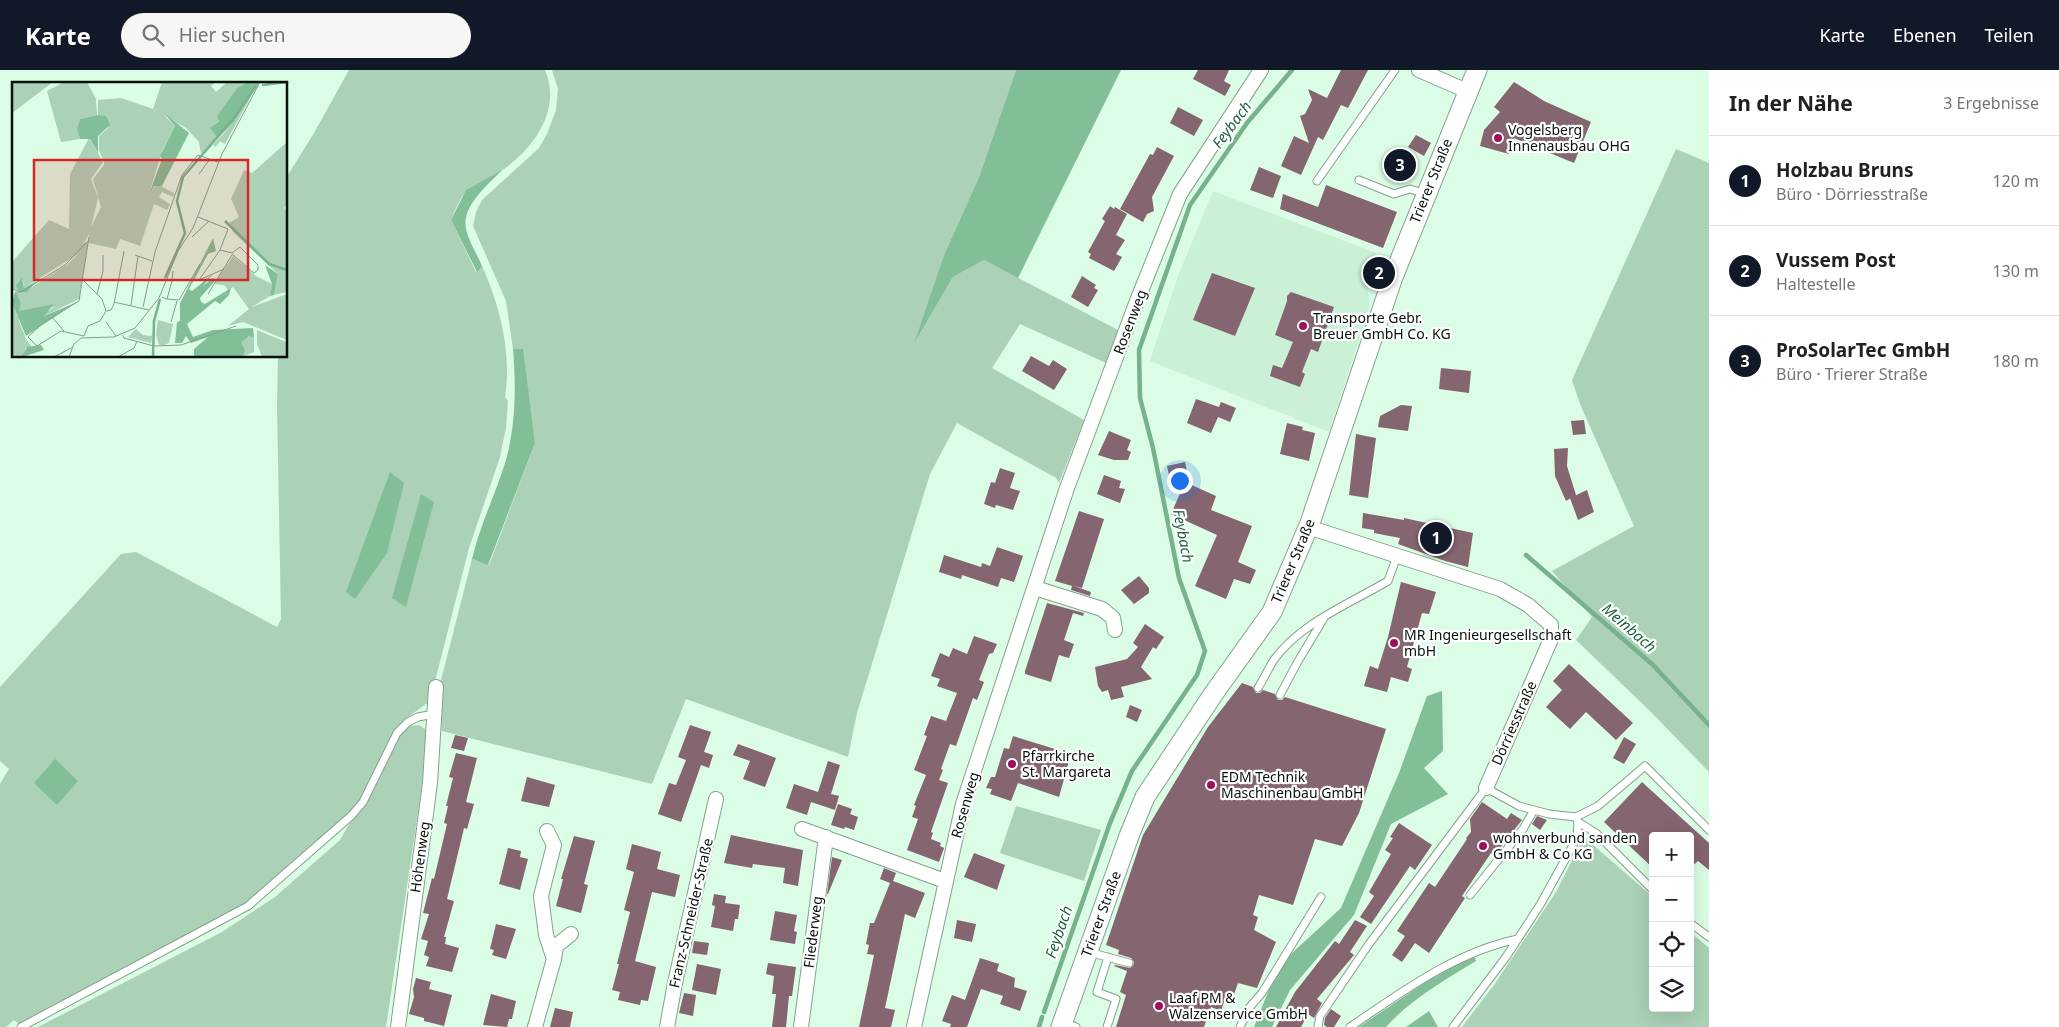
<!DOCTYPE html>
<html lang="de">
<meta charset="utf-8">
<style>
body{margin:0;font-family:"Noto Sans",sans-serif;background:#f6f6f6;color:#202124}
.controls{position:absolute;right:15px;bottom:15px;display:grid;overflow:hidden;border-radius:5px;box-shadow:0 5px 20px #0002}
.controls button{width:45px;height:45px;display:grid;place-items:center;padding:0;border:0;border-bottom:1px solid #e0e0e0;background:#fff;color:#202124;font:25px sans-serif}
.you{position:absolute;left:1179px;top:410px;width:18px;height:18px;margin:-12px;border:4px solid #fff;border-radius:50%;background:#1a73e8;box-shadow:0 0 0 8px #1a73e833}
.badge{display:grid;place-items:center;width:32px;height:32px;border-radius:50%;background:#111827;color:#fff;font-size:16px;font-weight:700}
.pin{position:absolute;translate:-50% -50%;border:2px solid #fff;box-shadow:0 1px 5px #0006}
.list{margin:0;padding:0;list-style:none}
h2{display:flex;justify-content:space-between;align-items:center;height:65px;margin:0;padding:0 20px;font-size:21px}
h2 small{font-size:16px;font-weight:400;color:#757577}
.list li{display:grid;grid-template-columns:32px 1fr auto;gap:15px;align-items:center;box-sizing:border-box;height:90px;padding:0 20px;border-top:1px solid #e0e0e0}
.list b{display:block;font-size:19px;white-space:nowrap}
.list p{margin:0;font-size:16px;white-space:nowrap;color:#757577}
.list em{font-size:16px;font-style:normal;color:#757577}
.icon{flex:none;width:28px;height:28px;fill:none;stroke:currentColor;stroke-width:2;stroke-linecap:round;stroke-linejoin:round}
.map{position:relative;flex:none;width:1709px;height:957px;overflow:hidden}
header{display:flex;align-items:center;gap:30px;box-sizing:border-box;height:70px;padding:0 25px;background:#111827;color:#fff}
header strong{font-size:24px}
nav{display:flex;gap:28px;margin-inline-start:auto;font-size:18px}
.search{width:350px;height:45px;background:#f6f6f6;display:flex;align-items:center;gap:12px;box-sizing:border-box;padding:0 18px;border-radius:28px;color:#757577;font-size:19px}
main{display:flex}
aside{flex:1;background:#fff}
.map>svg:first-child{display:block}
.built{fill:#caf0d6}
.green{fill:#abd1b7}
.forest{fill:#82bf98}
.lines{fill:none;stroke-linecap:round;stroke-linejoin:round}
.stream{stroke:#76b38c;stroke-width:4.5}
.building{fill:#85656f}
.lane-casing{stroke:#83a18d;stroke-width:9}
.street-casing{stroke:#83a18d;stroke-width:16}
.secondary-casing{stroke:#83a18d;stroke-width:21}
.lane{stroke:#fff;stroke-width:7}
.street{stroke:#fff;stroke-width:14}
.secondary{stroke:#fff;stroke-width:19}
.poi-dot{fill:#9e0e59;stroke:#fff;stroke-width:2}
.labels{text-anchor:middle;stroke-width:4.5;stroke-linejoin:round;paint-order:stroke}
.poi-label{font-size:14px;fill:#07120b;stroke:#fff;text-anchor:start}
.street-label{font-size:14px;fill:#07120b;stroke:#fff}
.water-label{font-size:15px;font-style:italic;fill:#20633e;stroke:#fff}
.inset-river{fill:none;stroke:#76b38c;stroke-width:2.5}
.inset-road{fill:none;stroke:#869e8e;stroke-width:1}
.view{fill:#d62828;fill-opacity:0.15;stroke:#d62828;stroke-width:2.5}
.inset-edge{fill:none;stroke:#07120b;stroke-width:2.5}
</style>
<header>
<strong>Karte</strong>
<div class="search"><svg class="icon" aria-label="search" viewBox="0 0 24 24"><circle cx="10" cy="10" r="6"/><path d="M15 15l6 6"/></svg>Hier suchen</div>
<nav><a>Karte</a><a>Ebenen</a><a>Teilen</a></nav>
</header>
<main>
<div class="map">
<svg width="1709" height="957" viewBox="0 0 1709 957">
<rect width="100%" height="100%" fill="#dbfce5"/>
<path class="built" d="M1213 121 1376 183 1367 217 1370 236 1329 362 1150 291 1178 206Z"/>
<path class="green" d="M349 0H545C562 39 534 79 501 101 491 108 477 112 468 120 460 126 455 141 451 150L476 202 482 196C500 236 512 283 505 327L508 331 506 358 500 387 469 478 430 631 404 650 394 662 361 730 350 743 247 835 54 935 20 955 14 950 6 957H0V714L9 699 0 691V617L121 484 136 482 277 557 281 549 277 335 278 286H286V108L314 63Z
M552 0H1016L979 107 944 185 916 271 953 207 984 190 1120 261 1106 293 1020 254 992 298 1084 350 1059 413 1056 408 957 353 930 404 857 643 848 687 686 629 652 714 442 661 439 618 472 489 489 495 535 373 522 279H513L506 231 473 156 476 142 482 130 539 78 547 64 556 40 558 19Z
M1676 79 1709 93V702L1650 641 1576 570 1592 547 1552 501 1634 456 1580 334 1572 310Z
M419 655 428 661 421 722 386 957H38L222 862 275 827 340 770 400 664 410 656Z
M1016 736 1101 760 1084 811 1000 783Z
M1584 767 1653 827V938H1690V862L1709 878V957H1462L1494 915 1556 822Z"/>
<path class="forest" d="M1016 0H1121L1018 208 984 190 953 207 914 274 944 185 979 107Z
M502 100C488 115 461 136 466 159 469 172 477 184 482 196L477 202 451 150 466 120Z
M513 279H523L535 373 488 495 472 489C480 455 496 423 506 390 516 354 516 315 513 279Z
M390 402 404 413 387 483 355 529 346 522Z
M421 424 434 432 406 537 392 528Z
M1442 621 1443 681 1424 698 1448 724 1391 754 1354 845 1290 920 1272 957H1254L1279 895 1341 838 1399 703 1427 626Z
M55 689 78 711 57 735 34 713Z
M1474 885 1476 891C1445 910 1411 929 1386 957H1359L1424 913Z
M1429 941 1438 957H1406Z"/>
<g class="lines">
<path class="stream" d="M1526 485 1653 595 1709 655
M1044 942 1110 753 1132 701 1197 605 1205 581 1179 508 1153 378 1140 328 1139 280 1190 135 1247 53 1292 0
M1039 957 1042 947"/>
</g>
<path class="building" d="M1198 0H1229L1224 11 1231 15 1225 26 1193 9Z
M1341 0H1368L1348 38 1341 35 1323 70 1318 67 1301 105 1281 96 1294 66 1309 73 1300 46 1305 44 1312 30 1308 19 1327 28Z
M1514 12 1544 31 1591 52 1574 93 1514 68 1509 84 1480 76 1484 60 1500 42 1494 37Z
M1178 37 1203 50 1194 66 1170 53Z
M1416 65 1431 73 1424 86 1408 77Z
M1157 77 1174 86 1152 127 1154 141 1147 144 1143 152 1120 139 1150 84 1153 85Z
M1259 97 1281 106 1273 128 1250 120Z
M1326 115 1397 142 1383 178 1280 139 1283 124 1318 137Z
M1110 136 1114 139 1115 137 1127 144 1116 165 1125 170 1116 184 1122 187 1114 201 1089 188 1091 184 1088 182 1105 151 1102 149Z
M1212 203 1255 218 1235 266 1193 250Z
M1082 206 1096 215 1094 218 1098 220 1088 237 1071 227Z
M1291 222 1334 237 1318 282 1311 279 1302 302 1305 304 1300 317 1270 306 1273 295 1282 298 1293 272 1275 265 1287 231V226Z
M1031 286 1049 296 1053 290 1067 299 1054 320 1022 301Z
M1441 298 1471 301 1469 323 1439 319Z
M1196 329 1219 337 1221 332 1236 338 1230 352 1218 347 1211 363 1187 353Z
M1401 335 1412 336 1408 361 1378 357 1380 346Z
M1584 350 1586 364 1573 365 1571 351Z
M1287 353 1303 357 1302 360 1315 363 1309 391 1280 384Z
M1109 361 1131 370 1127 380 1131 382 1128 390H1114L1098 385Z
M1356 364 1376 368 1368 428 1349 425Z
M1568 378 1567 396 1576 425 1566 431 1555 406 1554 379Z
M1185 392 1189 411 1171 415 1167 396Z
M1000 398 1015 403 1010 418 1020 421 1013 440 996 435 995 438 984 434 991 412 995 413Z
M1104 405 1121 411 1119 418 1125 419 1120 433 1097 424Z
M1185 412 1216 426 1211 440 1252 456 1238 492 1256 500 1250 514 1234 509 1226 529 1195 516 1217 465 1171 444Z
M1587 420 1594 442 1578 450 1570 428Z
M1079 441 1104 449 1082 518 1074 516 1091 522 1090 526 1071 520 1072 516 1055 511Z
M1363 443 1404 450V448L1473 463 1468 497 1445 491 1398 474 1400 468 1374 463V460L1362 458Z
M997 477 1023 486 1014 512 1001 508 998 517 962 505 961 509 939 502 944 485 981 497 982 493 990 496Z
M1139 506 1149 518V523L1134 534 1121 520Z
M1401 512 1436 522 1429 544 1422 543 1407 597 1412 599 1408 612 1391 607 1387 622 1364 616 1370 596 1378 599 1388 567Z
M1047 533 1084 543 1083 546 1073 543 1064 570 1074 574 1069 588 1059 585 1051 612 1025 604V601Z
M1145 554 1164 567 1156 579 1153 577 1141 597 1152 609 1121 617 1124 627 1111 630 1108 620 1102 622 1098 616 1095 597 1127 589 1138 577 1133 573Z
M974 566 997 574 993 583 989 584 979 610 984 612 977 630 973 628 956 676 950 674 941 699 943 700 939 710 948 713 931 762 933 763 931 769 941 773 940 776 944 778 939 792 907 780 918 749 912 747 916 736 914 735 926 705 914 700 927 666 924 665 931 646 946 651 957 623 937 616 940 609 931 606 940 583 949 587 953 578 967 584Z
M1569 594 1633 653 1616 670 1586 642 1570 659 1546 637 1562 620 1553 611Z
M1242 613 1253 617 1256 623H1260L1263 620 1275 624 1278 630H1282L1285 627 1386 659 1359 743 1342 776 1315 769 1293 835 1259 825 1253 845 1258 847 1254 860 1276 872 1257 918 1238 913 1233 927 1226 926 1221 941 1211 937 1204 957H1116L1126 925 1120 922 1127 901 1114 896 1115 895 1130 898 1133 896 1134 892 1131 888 1118 884 1119 880 1106 875 1143 765 1208 657Z
M1130 635 1142 640 1137 652 1126 647Z
M690 655 711 662 704 682 713 685 709 698 701 695 681 752 658 744 669 713 676 715 686 690 678 687Z
M455 665 468 668 464 681 451 678Z
M1013 666 1071 684 1059 727 1018 713 1011 731 990 724 992 719 986 718 991 707H995L1004 678 1009 679Z
M1624 667 1636 674 1624 694 1613 688Z
M738 674 776 688 765 717 743 709 750 691 733 685Z
M456 683 477 688 466 732 474 734 467 759 464 758 447 829 454 831 444 867H446L445 874 459 878 452 902 426 896 429 887 424 885 428 871 421 869 429 844 423 843 432 808 434 809 447 754 444 753 448 736H446L453 708 449 707Z
M828 691 840 695 831 724 839 726 835 740 811 732 807 745 786 738 794 714 818 722Z
M527 707 555 715 549 737 521 731Z
M1642 712 1709 773V800L1698 791 1690 798V766H1653V798L1604 752Z
M1482 732 1507 749 1511 743 1522 750 1494 786 1491 783 1462 826 1465 828 1429 883 1415 873 1402 892 1392 885 1405 866 1397 861 1429 813 1435 817 1467 769 1466 768 1471 762 1470 749Z
M838 734 852 739 850 744 858 747 854 760 845 757 844 759 831 755Z
M1537 746 1547 750 1540 760 1532 754Z
M1399 753 1432 775 1415 800 1410 796 1371 854 1360 847 1374 826 1369 822 1391 784 1385 780 1393 768 1390 767Z
M731 765 803 780 798 816 783 813 785 798 753 794 752 798 724 793Z
M574 766 595 771 584 814 588 815 581 843 556 836 563 809H561Z
M632 774 661 782 657 799 680 805 675 827 652 822 635 891 656 897 648 931 641 930 640 935 618 930 620 922 612 920 619 894H617L630 842 624 840 634 802 626 799Z
M508 778 521 781 520 787 528 789 520 820 499 814Z
M974 783 1005 795 997 820 964 807Z
M832 787 842 790 828 824H827Z
M884 798 896 803 893 811 925 823 915 848 905 844 885 938 895 940 891 957H859L874 885 867 884 869 875 866 874 870 853H874L890 813 880 809Z
M714 824 726 826 725 833 740 835 738 849H735L733 861 711 857 715 836 712 835Z
M775 841 797 845 794 861 797 862 795 874 770 870Z
M957 850 976 854 972 872 954 868Z
M1355 850 1367 856 1350 882 1354 885 1317 929 1322 933 1314 948 1308 944 1301 957H1276L1295 922 1335 871 1339 874Z
M496 854 516 859 506 889 492 885 494 880 490 879Z
M694 871 709 873 707 885 692 883Z
M980 888 999 894 997 901 1015 908 1014 917 1027 921 1020 941 1000 934 1003 926 981 919 967 957H950L951 954 942 951 952 925 965 930Z
M768 893 796 897 792 926H789L786 957H772L776 924H772L774 906 766 904Z
M697 894 721 899 716 925 692 920Z
M416 908 431 912 429 919 452 925 444 956 424 951V948L409 944 414 927 413 919Z
M684 923 696 925 693 946 679 943Z
M491 924 516 931 512 949H509L507 957 483 955Z
M555 938 573 942 570 957H550Z
M1331 939 1341 946 1334 957H1327L1324 955 1325 948Z"/>
<g class="lines">
<defs>
<path id="lane" d="M1359 110 1394 124 1410 119 1426 124
M1317 111 1395 0
M1258 618C1263 610 1268 600 1273 591 1300 553 1349 534 1388 511L1397 486
M1280 625 1297 593 1324 548
M1578 752 1596 763 1653 820
M1470 825 1523 759 1534 740
M1690 853 1709 867
M1091 879 1096 884 1129 893
M1063 952 1076 957
M21 957 248 836 351 746 363 732 397 663 408 652 418 647 434 644
M1107 957 1116 929 1097 922 1108 887
M1240 957 1249 938 1262 923 1321 827
M1318 957 1320 946 1369 874 1486 718 1519 736 1549 744 1576 747 1598 736 1645 696 1709 760
M1350 957C1402 922 1455 882 1518 869
M1453 957 1506 887 1540 835 1577 768 1578 752 1576 747"/>
<path id="street" d="M1419 0 1467 21
M1308 457 1500 519 1528 535 1551 555V569L1486 718
M1035 518 1102 539 1113 548 1115 560
M802 759 945 811
M554 889 556 876 571 864
M398 957 430 713 436 617
M535 957 554 889 546 865 541 826 554 775 547 761
M667 957 675 913 716 729
M801 957 826 767
M914 957 963 734 1067 418 1137 231 1180 124 1261 0"/>
<path id="secondary" d="M1061 957 1129 766 1145 727 1214 623 1272 542 1310 453 1393 207 1477 0"/>
</defs>
<use href="#lane" class="lane-casing"/>
<use href="#street" class="street-casing"/>
<use href="#secondary" class="secondary-casing"/>
<use href="#lane" class="lane"/>
<use href="#street" class="street"/>
<use href="#secondary" class="secondary"/>
</g>
<g class="poi-dot">
<circle cx="1498" cy="68" r="5"/>
<circle cx="1303" cy="256" r="5"/>
<circle cx="1394" cy="573" r="5"/>
<circle cx="1012" cy="694" r="5"/>
<circle cx="1211" cy="715" r="5"/>
<circle cx="1483" cy="776" r="5"/>
<circle cx="1159" cy="936" r="5"/>
</g>
<g class="labels">
<g class="poi-label">
<text x="1508" y="65">Vogelsberg<tspan x="1508" dy="16">Innenausbau OHG</tspan></text>
<text x="1313" y="253">Transporte Gebr.<tspan x="1313" dy="16">Breuer GmbH Co. KG</tspan></text>
<text x="1404" y="570">MR Ingenieurgesellschaft<tspan x="1404" dy="16">mbH</tspan></text>
<text x="1022" y="691">Pfarrkirche<tspan x="1022" dy="16">St. Margareta</tspan></text>
<text x="1221" y="712">EDM Technik<tspan x="1221" dy="16">Maschinenbau GmbH</tspan></text>
<text x="1493" y="773">wohnverbund sanden<tspan x="1493" dy="16">GmbH &amp; Co KG</tspan></text>
<text x="1169" y="933">Laaf PM &amp;<tspan x="1169" dy="16">Walzenservice GmbH</tspan></text>
</g>
<g class="street-label">
<text transform="translate(1431 111) rotate(-68)" y="5">Trierer Straße</text>
<text transform="translate(1130 252) rotate(-69)" y="5">Rosenweg</text>
<text transform="translate(1293 491) rotate(-67)" y="5">Trierer Straße</text>
<text transform="translate(1514 653) rotate(-66)" y="5">Dörriesstraße</text>
<text transform="translate(965 735) rotate(-74)" y="5">Rosenweg</text>
<text transform="translate(420 787) rotate(-82)" y="5">Höhenweg</text>
<text transform="translate(691 843) rotate(-77)" y="5">Franz-Schneider-Straße</text>
<text transform="translate(1101 844) rotate(-70)" y="5">Trierer Straße</text>
<text transform="translate(813 862) rotate(-83)" y="5">Fliederweg</text>
</g>
<g class="water-label">
<text transform="translate(1232 55) rotate(-53)" y="5">Feybach</text>
<text transform="translate(1183 466) rotate(79)" y="5">Feybach</text>
<text transform="translate(1629 558) rotate(41)" y="5">Meinbach</text>
<text transform="translate(1059 862) rotate(-71)" y="5">Feybach</text>
</g>
</g>
<g transform="translate(12 12)">
<rect width="275" height="275" fill="#dbfce5"/>
<path d="M0 0H41L0 31ZM52 0H75L84 17 85 33 68 37 65 47 68 57 49 60 35 9ZM150 0H204L199 4 204 10 215 0H236L225 6 208 30 207 38 199 46 204 54 189 72 187 60 174 46 152 33 163 44 150 69 138 109 145 102 162 111 161 115 150 110 147 115 158 122 155 128 142 122 128 164 108 157 104 167 77 161V152L72 161H76L67 217 32 234 29 233 43 225 6 230 9 222 5 211 12 210 56 182 66 172 12 206 11 197 7 209 0 206V180L37 138 57 147 58 92 77 56 91 80 79 97 86 116 79 145 89 125 81 97 92 83V80L87 68V54L96 46 92 35 86 34V18L109 16 141 27ZM241 11 213 62 208 59 204 65 201 63 222 40ZM275 60V122L272 126 275 129V210L262 213 266 192 220 149 222 146 217 141 227 135 219 117 232 88 240 91ZM221 174 244 194 260 202 258 214 240 225 275 212V258L231 240 216 244 237 227 221 205 216 208 212 203 202 202ZM0 221 14 257 20 265 13 266 14 271 10 275H0ZM146 238 161 242 157 261 152 263H147L144 253ZM124 247 131 253 139 254 141 251 139 261 116 255ZM245 248 274 260 275 275H250L245 262ZM237 254 242 256V270L230 275 229 261Z" fill="#abd1b7"/>
<path d="M236 0H248L222 40 189 72 204 54 198 46 207 39 205 34 225 6ZM152 31 177 51 150 104H142L137 112 150 77 148 74 163 44ZM85 33 94 34 98 43 86 54V71L78 57H68L65 47 68 37ZM201 156 204 169 196 172 177 207 180 209 201 192 191 204 201 196 203 199 188 216 189 220 193 222 219 206 217 213 208 222 203 219 175 242 181 255 201 248 241 246 242 256 237 254 229 261 233 268 230 275H182V267L196 255 179 261 174 254 170 261H163L165 240 168 239V221ZM253 183 266 192 262 213 258 214 260 202ZM10 196 12 206 25 199 15 210 5 211 9 222 7 229 42 222 32 234 65 220 14 254 0 221 3 210 7 209 4 204ZM29 263 32 268 10 275 15 265Z" fill="#82bf98"/>
<path class="inset-river" d="M250 3 275 0M213 139 257 182 275 188M153 196 173 151 165 119 171 95 222 36 244 4M141 275 142 239 148 217"/>
<path class="inset-road" d="M187 92 198 77M186 135 216 147 208 168 187 198 212 187M180 155 197 139M208 168 220 171 228 165 246 183V188L242 191 220 172M123 173 140 179M155 197 160 199 161 189M72 199 90 217 94 229 88 239 76 244 72 254M0 207 9 210 53 183 76 159M85 212 91 189V173M196 212 220 173M150 215 155 217 160 199M155 217 167 218 188 182M102 220 137 228M119 223 126 174M131 225 143 170 170 93 186 73 206 80M94 229 99 228 102 222 112 169M40 235 52 249M94 240 104 254M159 240 165 219M111 253 112 256 142 264 169 263 224 244M72 254 49 249 25 264 16 255 31 241 67 219 77 155M42 275 61 265M57 275 62 262 69 256 102 255 123 246 147 216 166 169 181 146 210 72 248 0M106 275 122 266 125 259"/>
<path class="view" d="M22 78H236V198H22Z"/>
<rect width="275" height="275" class="inset-edge"/>
</g>
</svg>
<div class="controls">
<button>+</button>
<button>−</button>
<button><svg class="icon" aria-label="locate" viewBox="0 0 24 24"><circle cx="12" cy="12" r="6"/><path d="M12 2v4M12 18v4M2 12h4M18 12h4"/></svg></button>
<button><svg class="icon" aria-label="layers" viewBox="0 0 24 24"><path d="M12 4l9 5-9 5-9-5zM3 14l9 5 9-5"/></svg></button>
</div>
<div class="you"></div>
<div class="pin badge" style="left:1436px;top:468px">1</div>
<div class="pin badge" style="left:1379px;top:203px">2</div>
<div class="pin badge" style="left:1400px;top:95px">3</div>
</div>
<aside>
<h2>In der Nähe<small>3 Ergebnisse</small></h2>
<ul class="list">
<li><span class="badge">1</span><div><b>Holzbau Bruns</b><p>Büro · Dörriesstraße</p></div><em>120 m</em></li>
<li><span class="badge">2</span><div><b>Vussem Post</b><p>Haltestelle</p></div><em>130 m</em></li>
<li><span class="badge">3</span><div><b>ProSolarTec GmbH</b><p>Büro · Trierer Straße</p></div><em>180 m</em></li>
</ul>
</aside>
</main>
